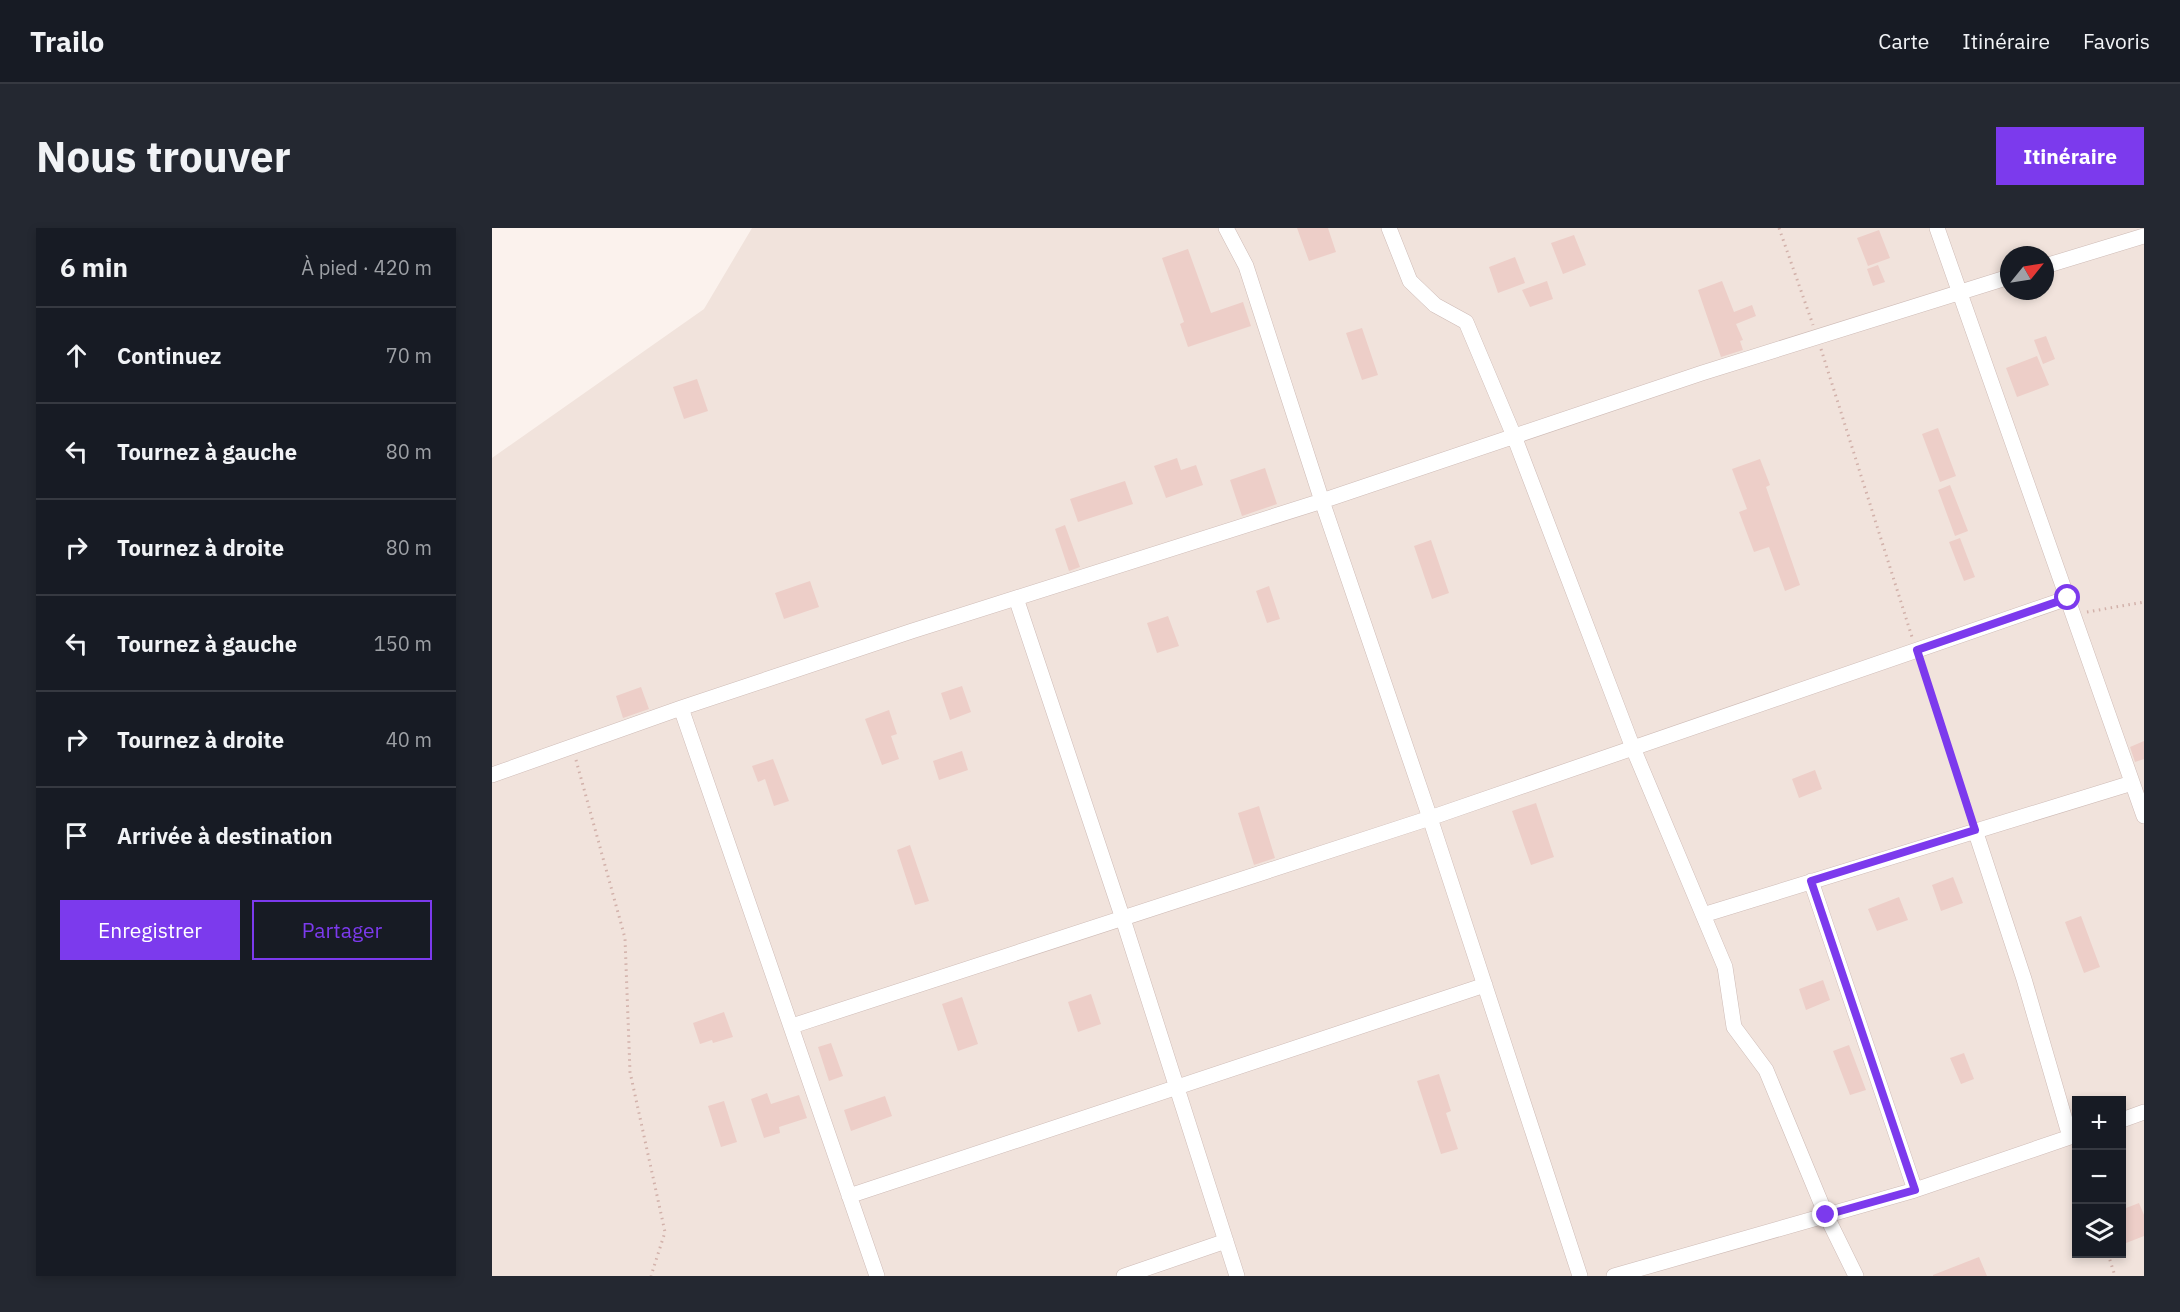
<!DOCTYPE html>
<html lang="fr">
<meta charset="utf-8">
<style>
body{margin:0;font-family:"IBM Plex Sans",sans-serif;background:#242831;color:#f1f3f6}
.controls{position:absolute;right:18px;bottom:18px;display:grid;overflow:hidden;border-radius:0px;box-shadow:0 3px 9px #0003}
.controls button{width:54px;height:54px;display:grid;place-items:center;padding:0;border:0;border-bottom:2px solid #363941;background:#171b24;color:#f1f3f6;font:30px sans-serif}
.compass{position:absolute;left:1508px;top:18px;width:54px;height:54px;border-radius:50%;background:#171b24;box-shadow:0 3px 9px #0003;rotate:60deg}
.stop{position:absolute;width:18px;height:18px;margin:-14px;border:4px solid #7c3aed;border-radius:50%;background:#fff}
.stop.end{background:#7c3aed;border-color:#fff;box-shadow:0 2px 6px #0008}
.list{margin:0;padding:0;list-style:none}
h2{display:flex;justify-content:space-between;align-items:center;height:78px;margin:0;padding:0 24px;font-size:26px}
h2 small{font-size:20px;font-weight:400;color:#9ea1a6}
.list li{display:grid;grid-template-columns:39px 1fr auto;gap:18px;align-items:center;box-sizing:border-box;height:96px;padding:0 24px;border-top:2px solid #363941}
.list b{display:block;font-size:22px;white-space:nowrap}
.list em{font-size:20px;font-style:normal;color:#9ea1a6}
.actions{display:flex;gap:12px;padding:18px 24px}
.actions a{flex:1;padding:14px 0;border:2px solid #7c3aed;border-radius:0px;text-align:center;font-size:21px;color:#7c3aed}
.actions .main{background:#7c3aed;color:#fff}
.icon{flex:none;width:33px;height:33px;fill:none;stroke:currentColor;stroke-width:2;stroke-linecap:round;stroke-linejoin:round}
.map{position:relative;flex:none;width:1652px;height:1048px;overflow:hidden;border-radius:0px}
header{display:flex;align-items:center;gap:36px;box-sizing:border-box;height:84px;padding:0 30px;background:#171b24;border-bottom:2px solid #363941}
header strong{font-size:28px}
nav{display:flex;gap:33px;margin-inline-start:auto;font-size:21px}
.intro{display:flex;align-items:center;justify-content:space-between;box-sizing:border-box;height:144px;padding:0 36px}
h1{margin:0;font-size:42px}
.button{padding:15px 27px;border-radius:0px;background:#7c3aed;color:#fff;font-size:21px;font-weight:700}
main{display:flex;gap:36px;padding:0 36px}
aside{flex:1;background:#171b24;border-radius:0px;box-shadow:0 3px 9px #0003}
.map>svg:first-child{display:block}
.residential{fill:#f1e3dc;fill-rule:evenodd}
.building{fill:#edcec8}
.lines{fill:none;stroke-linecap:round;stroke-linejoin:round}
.minor-casing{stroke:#cebbb6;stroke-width:16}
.path{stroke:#d2b1aa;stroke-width:3;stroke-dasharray:1.5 4.5;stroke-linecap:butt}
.minor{stroke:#fff;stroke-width:15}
.route{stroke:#7c3aed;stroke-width:8}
</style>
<header>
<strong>Trailo</strong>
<nav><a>Carte</a><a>Itinéraire</a><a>Favoris</a></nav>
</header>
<div class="intro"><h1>Nous trouver</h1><a class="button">Itinéraire</a></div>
<main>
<aside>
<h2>6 min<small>À pied · 420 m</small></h2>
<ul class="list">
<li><svg class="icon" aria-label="ahead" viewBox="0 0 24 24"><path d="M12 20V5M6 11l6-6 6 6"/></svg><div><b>Continuez</b></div><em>70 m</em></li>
<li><svg class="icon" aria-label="left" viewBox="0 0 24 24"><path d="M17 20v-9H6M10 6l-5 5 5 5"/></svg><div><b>Tournez à gauche</b></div><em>80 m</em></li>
<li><svg class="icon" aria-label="right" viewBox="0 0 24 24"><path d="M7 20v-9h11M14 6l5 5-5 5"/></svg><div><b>Tournez à droite</b></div><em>80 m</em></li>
<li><svg class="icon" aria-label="left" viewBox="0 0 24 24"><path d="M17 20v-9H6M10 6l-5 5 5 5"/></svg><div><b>Tournez à gauche</b></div><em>150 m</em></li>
<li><svg class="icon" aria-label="right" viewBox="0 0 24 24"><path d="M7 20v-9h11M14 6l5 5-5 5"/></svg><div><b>Tournez à droite</b></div><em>40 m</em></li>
<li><svg class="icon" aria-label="arrive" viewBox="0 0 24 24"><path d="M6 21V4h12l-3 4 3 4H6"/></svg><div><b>Arrivée à destination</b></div></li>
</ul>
<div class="actions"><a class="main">Enregistrer</a><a>Partager</a></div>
</aside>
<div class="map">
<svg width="1652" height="1048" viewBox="0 0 1652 1048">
<rect width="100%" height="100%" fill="#fbf2ed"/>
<path class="residential" d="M260 0H1652V1048H0V230L212 81ZM1517 27H1553V63H1517ZM1584 872H1630V1026H1584Z"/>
<path class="building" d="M805 0H836L844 24 817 33Z
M1387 2 1398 30 1376 38 1365 10Z
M1082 7 1094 37 1071 46 1059 15Z
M696 21 719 85 751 74 759 98 696 119 688 96 692 94 670 30Z
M1023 29 1033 55 1006 65 997 39Z
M1386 37 1393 54 1381 58 1375 41Z
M1055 53 1061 71 1038 79 1030 62Z
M1230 53 1242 84 1260 77 1264 88 1244 96 1251 112 1248 113 1251 122 1229 129 1206 62Z
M870 100 886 147 870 152 854 105Z
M1554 108 1563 131 1551 136 1542 112Z
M1545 128 1557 157 1525 169 1514 140Z
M205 151 216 183 192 191 181 159Z
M1446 200 1464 248 1448 254 1430 206Z
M685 230 689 242 704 237 711 257 674 270 662 238Z
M1268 231 1278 257 1274 259 1308 357 1293 363 1277 319 1262 324 1247 284 1255 281 1240 241Z
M773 240 785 276 750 288 738 252Z
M633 253 641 276 586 294 578 271Z
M1458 257 1476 303 1463 308 1446 262Z
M573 297 588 339 577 343 563 301Z
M1468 310 1483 349 1472 353 1457 314Z
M939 312 957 365 940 371 922 318Z
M318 353 327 379 292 391 283 365Z
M777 358 788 391 775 395 764 363Z
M676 388 687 418 665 425 655 395Z
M470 458 479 484 458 492 449 465Z
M149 459 157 481 131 490 124 468Z
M397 482 405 506 399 508 407 531 390 537 373 491Z
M1652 513V531L1643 534 1638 519Z
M470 523 476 542 447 552 441 533Z
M281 531 297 573 282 578 273 551 266 554 260 538Z
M1323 542 1330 561 1307 570 1300 551Z
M1044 575 1062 629 1039 637 1020 583Z
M767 578 783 630 762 637 746 585Z
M418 617 437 673 423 677 405 622Z
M1461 649 1471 675 1449 683 1440 657Z
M1407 669 1416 692 1385 703 1376 681Z
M1589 688 1608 739 1592 745 1573 694Z
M1331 752 1338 772 1314 782 1307 761Z
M599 766 609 796 586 804 576 774Z
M470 769 486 816 466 823 450 776Z
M232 784 241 809 221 815 220 812 208 816 201 795Z
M339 815 351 848 337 853 326 819Z
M1357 817 1374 862 1358 867 1341 823Z
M1472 825 1482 851 1469 856 1458 830Z
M947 846 959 883 954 885 966 921 949 926 925 853Z
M275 865 279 876 307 867 315 890 287 899 288 905 272 910 259 871Z
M393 868 400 888 359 903 352 882Z
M232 873 245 914 229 919 216 878Z
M1647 975 1652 987V1008L1629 1017V982Z
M1487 1029 1495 1048H1441V1047Z"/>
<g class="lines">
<defs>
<path id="minor" d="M734 0 754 38 830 273 938 590 1088 1048
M897 0 918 53 943 77 974 94 1022 208 1141 520 1233 739 1242 799 1274 842 1334 987 1364 1048
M1445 0 1652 588
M1553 38 1652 8
M524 370 631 691 745 1048
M189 480 385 1048
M0 547 189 480 420 403 830 273 1210 145 1517 49
M1483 602 1532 751 1578 909
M1319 653 1423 962
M1211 687 1640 555
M300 798 938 590 1576 370
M1630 892 1652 884
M357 968 993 757
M632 1048 734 1013
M1122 1048 1423 962 1584 907"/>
</defs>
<use href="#minor" class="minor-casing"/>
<path class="path" d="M1287 0 1321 97
M1329 121 1420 409
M1595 384 1652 374
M1429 435 1479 589
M84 532 133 710 138 844 173 1004 159 1048
M1616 1026 1623 1048"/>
<use href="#minor" class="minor"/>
</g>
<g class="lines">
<path class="route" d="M1334 987 1423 962 1319 653 1483 602 1425 422 1576 370"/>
</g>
</svg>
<div class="controls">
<button>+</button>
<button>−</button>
<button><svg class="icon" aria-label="layers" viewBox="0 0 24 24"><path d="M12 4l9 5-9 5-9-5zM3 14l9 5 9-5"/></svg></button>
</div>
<svg class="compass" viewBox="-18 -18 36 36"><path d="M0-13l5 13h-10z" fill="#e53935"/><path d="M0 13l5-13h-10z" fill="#9ea1a6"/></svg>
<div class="stop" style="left:1576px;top:370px"></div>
<div class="stop end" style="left:1334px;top:987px"></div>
</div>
</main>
